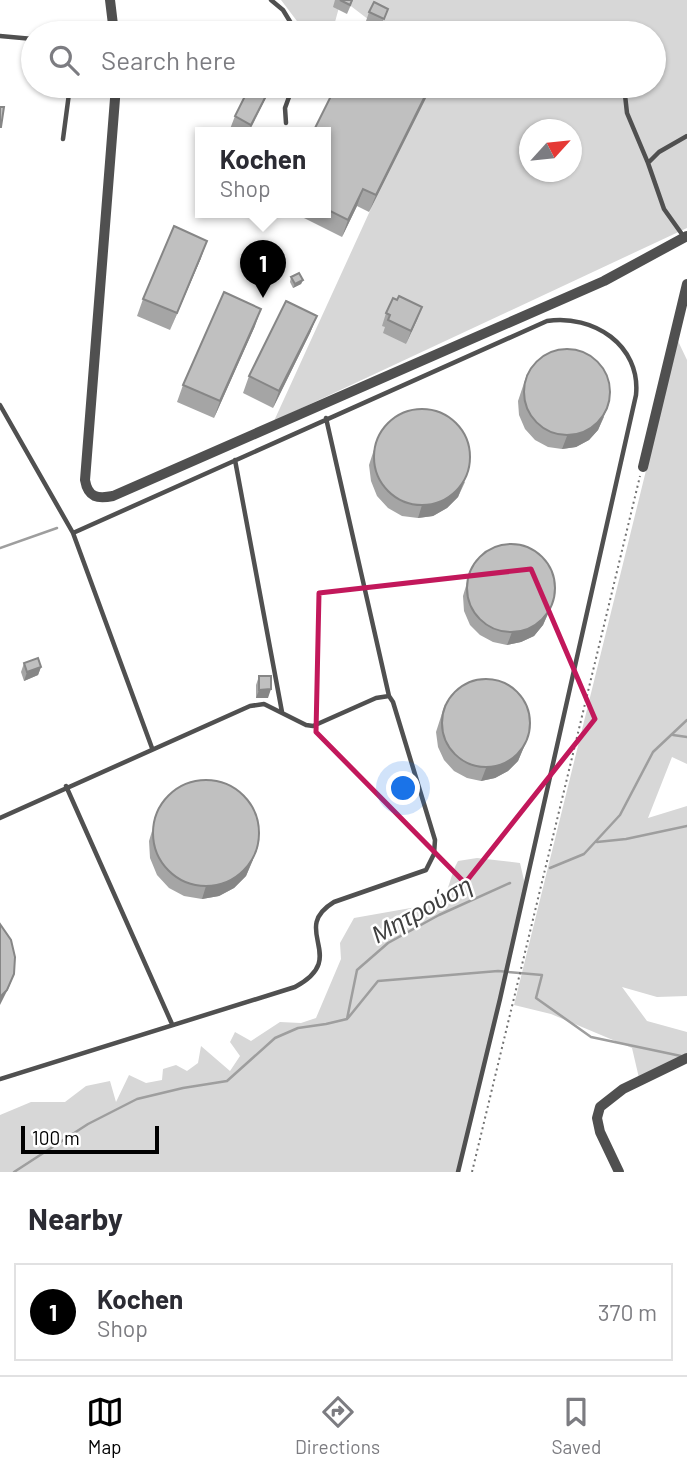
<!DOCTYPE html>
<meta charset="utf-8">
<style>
body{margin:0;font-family:Barlow,sans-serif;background:#f2f2f3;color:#2b2b33}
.compass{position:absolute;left:519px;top:119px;width:63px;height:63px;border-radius:50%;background:#fff;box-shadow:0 2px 5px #0004;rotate:63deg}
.scale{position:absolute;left:21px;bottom:18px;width:138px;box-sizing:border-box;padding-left:7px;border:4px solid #000;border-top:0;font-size:19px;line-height:24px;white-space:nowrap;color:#000;-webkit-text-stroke:5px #fff;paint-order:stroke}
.you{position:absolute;left:404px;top:789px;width:24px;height:24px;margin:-18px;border:5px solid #fff;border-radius:50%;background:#1a73e8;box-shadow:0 0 0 10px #1a73e833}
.badge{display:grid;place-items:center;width:46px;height:46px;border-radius:50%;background:#000;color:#fff;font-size:23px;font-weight:700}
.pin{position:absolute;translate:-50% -58px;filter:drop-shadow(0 2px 4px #0008)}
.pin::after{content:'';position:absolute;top:37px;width:24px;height:21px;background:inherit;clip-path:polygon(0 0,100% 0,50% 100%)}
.popup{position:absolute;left:195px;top:127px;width:136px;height:91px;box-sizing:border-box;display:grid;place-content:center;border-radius:0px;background:#fff;filter:drop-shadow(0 2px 5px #0005);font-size:23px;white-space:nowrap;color:#7c7c81}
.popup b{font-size:26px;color:#2b2b33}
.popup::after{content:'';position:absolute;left:50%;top:100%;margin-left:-14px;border:14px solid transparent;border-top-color:#fff}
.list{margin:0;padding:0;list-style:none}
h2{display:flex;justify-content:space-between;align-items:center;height:91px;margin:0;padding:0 28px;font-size:30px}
h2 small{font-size:23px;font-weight:400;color:#7c7c81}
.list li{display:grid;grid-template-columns:46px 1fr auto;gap:21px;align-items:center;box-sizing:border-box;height:98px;margin:0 14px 14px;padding:0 14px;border:2px solid #e1e1e2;border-radius:0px}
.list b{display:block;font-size:26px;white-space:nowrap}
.list p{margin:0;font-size:23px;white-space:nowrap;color:#7c7c81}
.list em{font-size:23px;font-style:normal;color:#7c7c81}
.icon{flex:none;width:38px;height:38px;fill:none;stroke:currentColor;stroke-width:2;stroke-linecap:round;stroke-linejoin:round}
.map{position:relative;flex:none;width:687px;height:1172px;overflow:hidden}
.search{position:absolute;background:#fff;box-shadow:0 2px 5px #0004;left:21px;right:21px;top:21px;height:77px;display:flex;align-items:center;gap:18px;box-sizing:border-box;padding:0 24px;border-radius:38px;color:#7c7c81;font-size:26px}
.sheet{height:203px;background:#fff}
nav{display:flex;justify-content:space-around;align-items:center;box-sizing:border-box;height:98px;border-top:2px solid #e1e1e2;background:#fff;font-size:19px;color:#7c7c81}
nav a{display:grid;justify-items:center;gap:4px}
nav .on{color:#000}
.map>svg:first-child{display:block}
.green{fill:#d7d7d7;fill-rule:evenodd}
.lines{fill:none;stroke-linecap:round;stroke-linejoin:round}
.stream{stroke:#9e9e9e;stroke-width:2.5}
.path{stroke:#727272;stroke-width:2;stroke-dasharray:2 3.5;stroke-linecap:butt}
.lane{stroke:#505050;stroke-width:4.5}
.street{stroke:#505050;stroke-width:10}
.wall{fill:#a5a5a5}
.shaded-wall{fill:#868686}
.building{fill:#c0c0c0;stroke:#868686;stroke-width:2}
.marked{fill:none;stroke:#c2185b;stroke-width:5;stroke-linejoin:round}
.labels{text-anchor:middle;stroke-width:5;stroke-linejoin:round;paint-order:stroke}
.water-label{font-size:24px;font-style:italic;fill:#3f3f3f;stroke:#fff}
</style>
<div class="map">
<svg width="687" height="1172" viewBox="0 0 687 1172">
<rect width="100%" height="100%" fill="#fff"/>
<path class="green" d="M281 0H341L332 33H306Z
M343 0H687V228L274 421 427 86H654V33H386ZM530 130H572V172H530Z
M678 341 687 360V764L672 757 648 818 687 806V996L657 997 622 987 647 1021 687 1032V1054L639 1078 632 1048 551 1014 514 1005Z
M477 858 520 863 526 889 458 1172H0V1115L31 1102H65L86 1086 110 1081 116 1102 129 1075 146 1083 162 1080 163 1069 176 1065 187 1071 198 1063 201 1046 230 1071 240 1056 230 1042 235 1032 251 1041 280 1022 301 1023 316 1018 341 959 340 943 354 918 439 903C450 891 450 875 458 861Z"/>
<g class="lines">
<path class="stream" d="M0 548 57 528
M673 735 687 737
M597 842 626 839 687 826
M550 868 584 854 620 815 653 752 687 720
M348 1018 378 981 498 971 542 975 536 998 591 1037 681 1056
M14 1172 88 1124 137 1099 183 1088 227 1081 275 1038 298 1028 326 1024 347 1019 357 970 388 943 439 915 510 883"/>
<path class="path" d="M472 1172 640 476"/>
<path class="lane" d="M271 0 283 10 297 33
M0 36 33 39
M76 86 80 88 95 86
M624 86 627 113 648 163
M286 123 285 108 293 86
M63 139 70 86
M684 237 664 209 648 163 659 152 687 136
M0 405 73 533 547 321C593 314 641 345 636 395L500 999 458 1172
M326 418 389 696
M235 460 282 712
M73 533 152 748
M66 786 172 1024
M0 818 250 706 264 704 306 725 313 726 376 698 389 696 393 702 435 840 434 854 426 870 334 902C288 930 351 957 295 987L0 1079"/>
<path class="street" d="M110 0 114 33
M116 86 85 480C88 498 98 499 113 496L604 281 687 236
M643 467 687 284
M619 1172 600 1132 597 1118 600 1107 623 1089 687 1058"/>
</g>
<path class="wall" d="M335 0H353L347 14 333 7Z
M388 9 380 28 366 21 369 12Z
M250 86H272L249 132H235L230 129 235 116Z
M336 86H432L369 212 357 206 342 237 292 212H326V132Z
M201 258 170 330 137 316 143 299Z
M291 277 303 280 301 284 293 288 290 282Z
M397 300 422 307 406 344 383 333 385 327 382 326 386 313Z
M317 316 310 333 273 408 243 393 249 376Z
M255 326 214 418 177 402 183 385Z
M527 374 604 417 598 430 589 440 576 447 562 449 548 447 535 440 525 429 519 415 518 401Z
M378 437 465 482 458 497 447 508 433 516 418 518 402 516 388 508 377 496 371 481 369 465Z
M471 569 549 612 543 625 534 636 521 642 507 645 493 642 480 635 470 625 464 611 463 596Z
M24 663 41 667 38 675 24 681 21 672Z
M259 676 268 698H256V685Z
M445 704 529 735 518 761 508 771 495 778 481 781 467 778 454 771 444 760 438 747 436 732Z
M158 811 253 860 246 876 234 888 219 896 202 899 184 896 169 888 157 875 150 858 149 841Z"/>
<path class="shaded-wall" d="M271 86H272L248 132 251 125Z
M430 86H432L369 212 376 195Z
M363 189 357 206 342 237 348 220Z
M207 241 201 258 170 330 177 313Z
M303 280 301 284 293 288 295 284Z
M422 307 417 320 406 344 411 331Z
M261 309 255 326 214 418 220 401Z
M317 316 310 333 273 408 279 391Z
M609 404 598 430 589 440 576 447 562 449 567 436Z
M469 469 458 497 447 508 433 516 418 518 422 505Z
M554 599 543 625 534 636 521 642 507 645 512 632Z
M41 667 38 675 24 681 27 672Z
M271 689 268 698H256L259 690Z
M529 735 518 761 508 771 495 778 481 781 486 768Z
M258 847 246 876 234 888 219 896 202 899 206 886Z
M14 974 9 987 0 1005V997Z"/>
<path class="building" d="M340 0H352L350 5Z
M374 2 388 9 384 19 369 12Z
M366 24 384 33H362Z
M250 86H271L251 125 235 116Z
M336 86H430L376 195 363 189 348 220 326 209V132H313Z
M0 107H4L1 127H0Z
M174 226 207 241 177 313 143 299Z
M299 273 303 280 295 284 291 277Z
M224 292 261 309 220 401 183 385Z
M399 296 422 307 411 331 388 320 390 315 386 313 393 298 397 300Z
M286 301 317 316 279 391 249 376Z
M524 392a43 43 0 1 1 86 0a43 43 0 1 1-86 0Z
M374 457a48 48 0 1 1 96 0a48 48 0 1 1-96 0Z
M467 588a44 44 0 1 1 88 0a44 44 0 1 1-88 0Z
M38 658 41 667 27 672 24 663Z
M259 676H271V689L259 690Z
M442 723a44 44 0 1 1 88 0a44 44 0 1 1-88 0Z
M153 833a53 53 0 1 1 106 0a53 53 0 1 1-106 0Z
M0 924 11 940 15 957 14 974 7 990 0 997Z"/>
<path class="marked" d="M531 569 595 719 465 883 316 732 319 593Z"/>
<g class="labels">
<g class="water-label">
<text transform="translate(422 910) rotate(-29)" y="8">Μητρούση</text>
</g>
</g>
</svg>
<svg class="compass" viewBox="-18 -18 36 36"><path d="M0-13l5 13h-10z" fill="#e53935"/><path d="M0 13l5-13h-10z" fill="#7c7c81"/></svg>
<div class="scale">100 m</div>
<div class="you"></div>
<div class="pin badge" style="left:263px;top:298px">1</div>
<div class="popup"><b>Kochen</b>Shop</div>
<div class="search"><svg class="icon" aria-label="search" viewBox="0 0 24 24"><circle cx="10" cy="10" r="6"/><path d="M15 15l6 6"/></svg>Search here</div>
</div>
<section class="sheet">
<h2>Nearby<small></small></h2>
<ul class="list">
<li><span class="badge">1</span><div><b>Kochen</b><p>Shop</p></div><em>370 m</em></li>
</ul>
</section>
<nav>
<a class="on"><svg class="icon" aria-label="map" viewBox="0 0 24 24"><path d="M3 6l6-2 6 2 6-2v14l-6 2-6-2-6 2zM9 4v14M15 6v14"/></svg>Map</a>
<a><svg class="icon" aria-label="directions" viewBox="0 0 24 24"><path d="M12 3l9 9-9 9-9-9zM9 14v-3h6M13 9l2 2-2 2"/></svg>Directions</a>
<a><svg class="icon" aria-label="saved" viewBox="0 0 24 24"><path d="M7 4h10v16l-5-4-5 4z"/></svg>Saved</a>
</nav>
